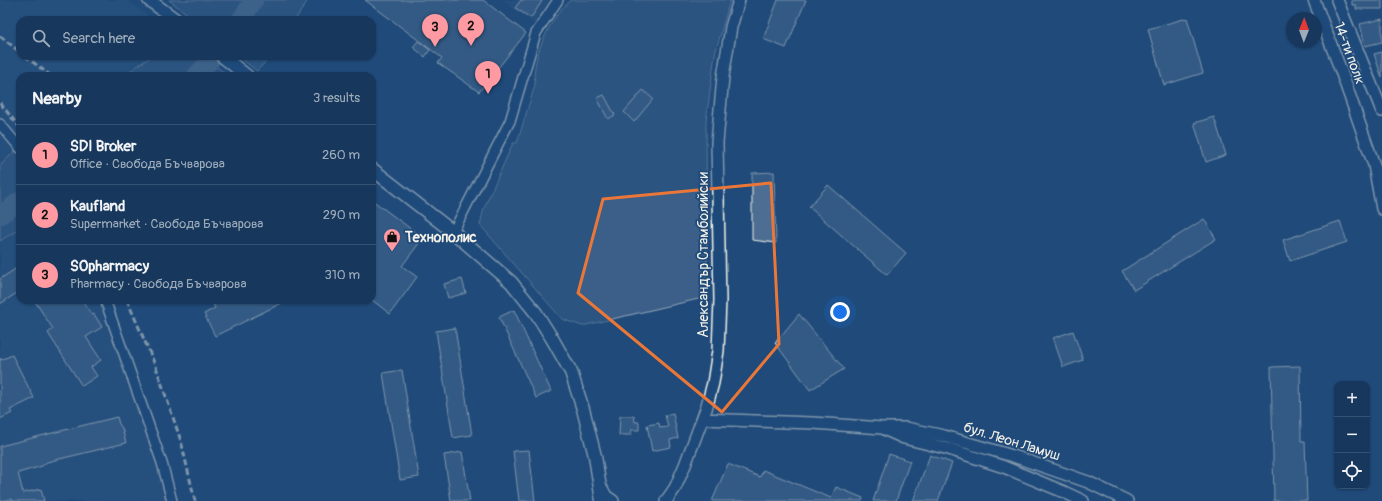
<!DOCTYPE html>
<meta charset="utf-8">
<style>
body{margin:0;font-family:Pangolin,sans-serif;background:#244365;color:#f1f3f6}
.controls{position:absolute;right:12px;bottom:12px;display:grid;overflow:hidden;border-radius:8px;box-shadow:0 1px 3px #0004}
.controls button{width:36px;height:36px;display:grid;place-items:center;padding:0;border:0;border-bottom:1px solid #365272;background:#17385c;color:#f1f3f6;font:20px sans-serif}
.compass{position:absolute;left:1286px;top:12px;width:36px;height:36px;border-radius:50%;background:#17385c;box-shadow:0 1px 3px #0004;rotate:1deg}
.you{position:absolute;left:840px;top:312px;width:14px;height:14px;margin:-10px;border:3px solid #fff;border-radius:50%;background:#1a73e8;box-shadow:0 0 0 6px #1a73e833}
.badge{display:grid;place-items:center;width:26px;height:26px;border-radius:50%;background:#ff9aa2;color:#111;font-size:13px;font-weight:700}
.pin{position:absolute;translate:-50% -33px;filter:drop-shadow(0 1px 2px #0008)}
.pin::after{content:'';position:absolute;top:21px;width:14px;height:12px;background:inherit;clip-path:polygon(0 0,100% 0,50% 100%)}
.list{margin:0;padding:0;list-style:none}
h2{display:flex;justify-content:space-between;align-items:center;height:52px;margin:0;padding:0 16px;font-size:17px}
h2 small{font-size:13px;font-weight:400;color:#9eacbb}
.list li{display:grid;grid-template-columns:26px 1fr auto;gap:12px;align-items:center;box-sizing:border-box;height:60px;padding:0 16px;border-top:1px solid #365272}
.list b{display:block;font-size:15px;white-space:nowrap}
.list p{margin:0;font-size:13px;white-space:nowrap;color:#9eacbb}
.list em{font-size:13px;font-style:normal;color:#9eacbb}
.icon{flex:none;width:22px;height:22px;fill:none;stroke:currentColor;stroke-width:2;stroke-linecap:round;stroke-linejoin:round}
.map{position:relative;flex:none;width:1382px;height:501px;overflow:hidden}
.search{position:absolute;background:#17385c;box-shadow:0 1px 3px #0004;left:16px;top:16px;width:360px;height:44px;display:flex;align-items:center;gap:10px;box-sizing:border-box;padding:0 14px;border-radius:12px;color:#9eacbb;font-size:15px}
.panel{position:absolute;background:#17385c;box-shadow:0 1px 3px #0004;left:16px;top:72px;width:360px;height:232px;border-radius:12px}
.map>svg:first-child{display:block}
.built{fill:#2d5581}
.green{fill:#3a5f88;stroke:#97a8b8}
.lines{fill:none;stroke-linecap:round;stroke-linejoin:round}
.river{stroke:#627e9d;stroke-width:19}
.building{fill:#4d6e92;stroke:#f4f1e8}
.minor-casing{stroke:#f4f1e8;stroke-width:12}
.tertiary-casing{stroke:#f4f1e8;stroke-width:14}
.secondary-casing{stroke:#f4f1e8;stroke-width:15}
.minor{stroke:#1f4a7a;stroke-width:9}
.tertiary{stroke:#1f4a7a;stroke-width:11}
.secondary{stroke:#1f4a7a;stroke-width:12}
.rail{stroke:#f4f1e8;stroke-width:3;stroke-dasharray:6 3;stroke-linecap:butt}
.marked{fill:none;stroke:#ea7738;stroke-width:3;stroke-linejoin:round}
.labels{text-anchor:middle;stroke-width:3.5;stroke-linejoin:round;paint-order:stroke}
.street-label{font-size:14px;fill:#f4f1e8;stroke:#1f4a7a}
.poi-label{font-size:14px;font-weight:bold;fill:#f4f1e8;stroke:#1f4a7a;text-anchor:start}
</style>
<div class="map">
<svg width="1382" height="501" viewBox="0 0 1382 501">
<rect width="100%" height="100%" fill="#1f4a7a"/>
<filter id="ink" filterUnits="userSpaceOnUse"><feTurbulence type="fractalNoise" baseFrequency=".025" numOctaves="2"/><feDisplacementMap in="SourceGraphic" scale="8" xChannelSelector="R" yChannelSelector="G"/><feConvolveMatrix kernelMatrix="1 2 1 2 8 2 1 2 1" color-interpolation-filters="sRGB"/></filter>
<g filter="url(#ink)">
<path class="built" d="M0 0H127L154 20H20V56H152L123 76H20V147L0 166Z
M502 0H550L534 24Z
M20 228V300H98L149 431 167 501H0V241Z"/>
<path class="green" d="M169 0H308L295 20H195Z
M571 0H730L715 54 706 121 707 297 582 326 562 319 480 225 484 208 513 143H517L535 85C530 59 551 16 571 0Z
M152 56H202L229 76H123Z
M238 56H271L257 71Z
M16 150 20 156V228L0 241V166Z"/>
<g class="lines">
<path class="river" d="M241 20 254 0
M196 76 214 56
M0 215 20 201"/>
</g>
<path class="building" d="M365 0H483L526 33 479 92 438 63 442 58Z
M521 0H540L542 1 531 18 515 8Z
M778 0H806L786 48 763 39Z
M1352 0H1382V9H1356V5H1352Z
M1187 18 1203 73 1164 85 1148 29Z
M1382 19V42L1365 46 1360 24Z
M418 41 430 50 425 57 413 47Z
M1382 52V78L1374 54Z
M643 90 653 99 634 122 624 112Z
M604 95 615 115 608 119 597 98Z
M1214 117 1226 155 1206 162 1194 123Z
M774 172 776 243 752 240V173Z
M828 185 906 253 887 275 809 207Z
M372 200 423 238 402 266 417 277 390 314 372 300Z
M1204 219 1216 239 1134 290 1122 271Z
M1340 221 1347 242 1290 261 1283 240Z
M20 266V291L0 304V279Z
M462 279 466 293 448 298 444 284Z
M34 300H82L92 315 94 314 102 327 86 337 101 360 91 367 97 376 82 386 48 333 53 329Z
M211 300H288L215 336 204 314 215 308Z
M514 310 551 391 536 398 499 317Z
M799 314 844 369 810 390 775 343Z
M455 328 472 435 453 438 436 331Z
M1073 331 1083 360 1063 367 1053 338Z
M12 355 34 398 10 410 12 413 0 419V358L1 360Z
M1300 366 1301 441H1305L1307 501H1274L1271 367Z
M402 370 419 477 400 480 383 373Z
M673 413 678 438 670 440 671 447 652 451 647 425 659 423 660 428 668 427 665 415Z
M620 416H634L635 422H639V430H631L632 435H619Z
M117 417 119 424 122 428 126 443 47 462 42 466 18 473 23 493 41 489 44 501H13L12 499 0 501V446Z
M529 450 535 501H519L513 451Z
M462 452 470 501H451L444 455Z
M889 454 910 461 896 501H873Z
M930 455 952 463 938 501H913Z
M728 464 760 477 763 470 831 498 836 487 863 498 862 501H712Z"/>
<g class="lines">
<defs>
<path id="minor" d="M0 124 20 148
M453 232 510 121 536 33 558 0
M105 300 162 463 172 501"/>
<path id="tertiary" d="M1314 0 1341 71 1374 165 1382 209
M1337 0 1382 111
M703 419 813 423 882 428H906L944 436 1016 457 1088 482 1127 501
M886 430 904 438 949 449 1004 467 1064 492 1083 501
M600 485 606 496 613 501
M666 501 675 488 685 465 706 409 713 383 718 351 720 300 717 142 723 77 731 27 739 0"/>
<path id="secondary" d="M149 0 176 20
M222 56 247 76
M372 169 453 232 511 282 536 313 553 340 571 372 583 409 595 456 602 501"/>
</defs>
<use href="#minor" class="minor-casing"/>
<use href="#tertiary" class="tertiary-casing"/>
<use href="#secondary" class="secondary-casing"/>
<use href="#minor" class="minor"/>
<use href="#tertiary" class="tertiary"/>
<use href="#secondary" class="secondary"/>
<path class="rail" d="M0 36 20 52
M25 56 51 76
M0 103 20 128
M127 300 156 367 181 441 195 501"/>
</g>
</g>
<path d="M0 0H1382V501H0ZM771 183 779 344 722 412 578 293 603 199Z" fill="#1f4a7a" fill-opacity=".55" fill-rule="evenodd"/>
<path class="marked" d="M771 183 779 344 722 412 578 293 603 199Z"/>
<defs>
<symbol id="shop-pin" viewBox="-11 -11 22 30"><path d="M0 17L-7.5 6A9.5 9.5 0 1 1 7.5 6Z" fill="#ff9aa2" stroke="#1f4a7a"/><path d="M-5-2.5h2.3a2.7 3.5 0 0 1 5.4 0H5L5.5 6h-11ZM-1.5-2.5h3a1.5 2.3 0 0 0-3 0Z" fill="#111"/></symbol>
</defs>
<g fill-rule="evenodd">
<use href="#shop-pin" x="382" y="227" width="20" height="27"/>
</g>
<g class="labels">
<g class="street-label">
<text transform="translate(1350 53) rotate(70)" y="5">14-ти полк</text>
<text transform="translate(703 255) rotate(-90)" y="5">Александър Стамболийски</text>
<text transform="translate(1012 441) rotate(17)" y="5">бул. Леон Ламуш</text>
</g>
<g class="poi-label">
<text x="405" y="242">Технополис</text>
</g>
</g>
</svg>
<div class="controls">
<button>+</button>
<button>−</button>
<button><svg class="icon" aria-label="locate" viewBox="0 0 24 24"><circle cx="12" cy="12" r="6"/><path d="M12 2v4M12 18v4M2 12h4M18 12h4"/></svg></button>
</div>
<svg class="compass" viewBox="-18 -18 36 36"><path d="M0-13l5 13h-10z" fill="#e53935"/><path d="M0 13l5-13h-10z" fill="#9eacbb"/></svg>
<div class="you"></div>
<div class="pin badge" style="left:488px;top:94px">1</div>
<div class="pin badge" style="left:471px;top:46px">2</div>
<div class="pin badge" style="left:435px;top:47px">3</div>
<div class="search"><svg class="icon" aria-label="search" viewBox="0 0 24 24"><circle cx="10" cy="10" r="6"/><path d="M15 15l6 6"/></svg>Search here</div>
<section class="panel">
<h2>Nearby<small>3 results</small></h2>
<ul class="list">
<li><span class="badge">1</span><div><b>SDI Broker</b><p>Office · Свобода Бъчварова</p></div><em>260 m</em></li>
<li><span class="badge">2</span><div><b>Kaufland</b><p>Supermarket · Свобода Бъчварова</p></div><em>290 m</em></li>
<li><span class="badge">3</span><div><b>SOpharmacy</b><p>Pharmacy · Свобода Бъчварова</p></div><em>310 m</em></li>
</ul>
</section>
</div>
